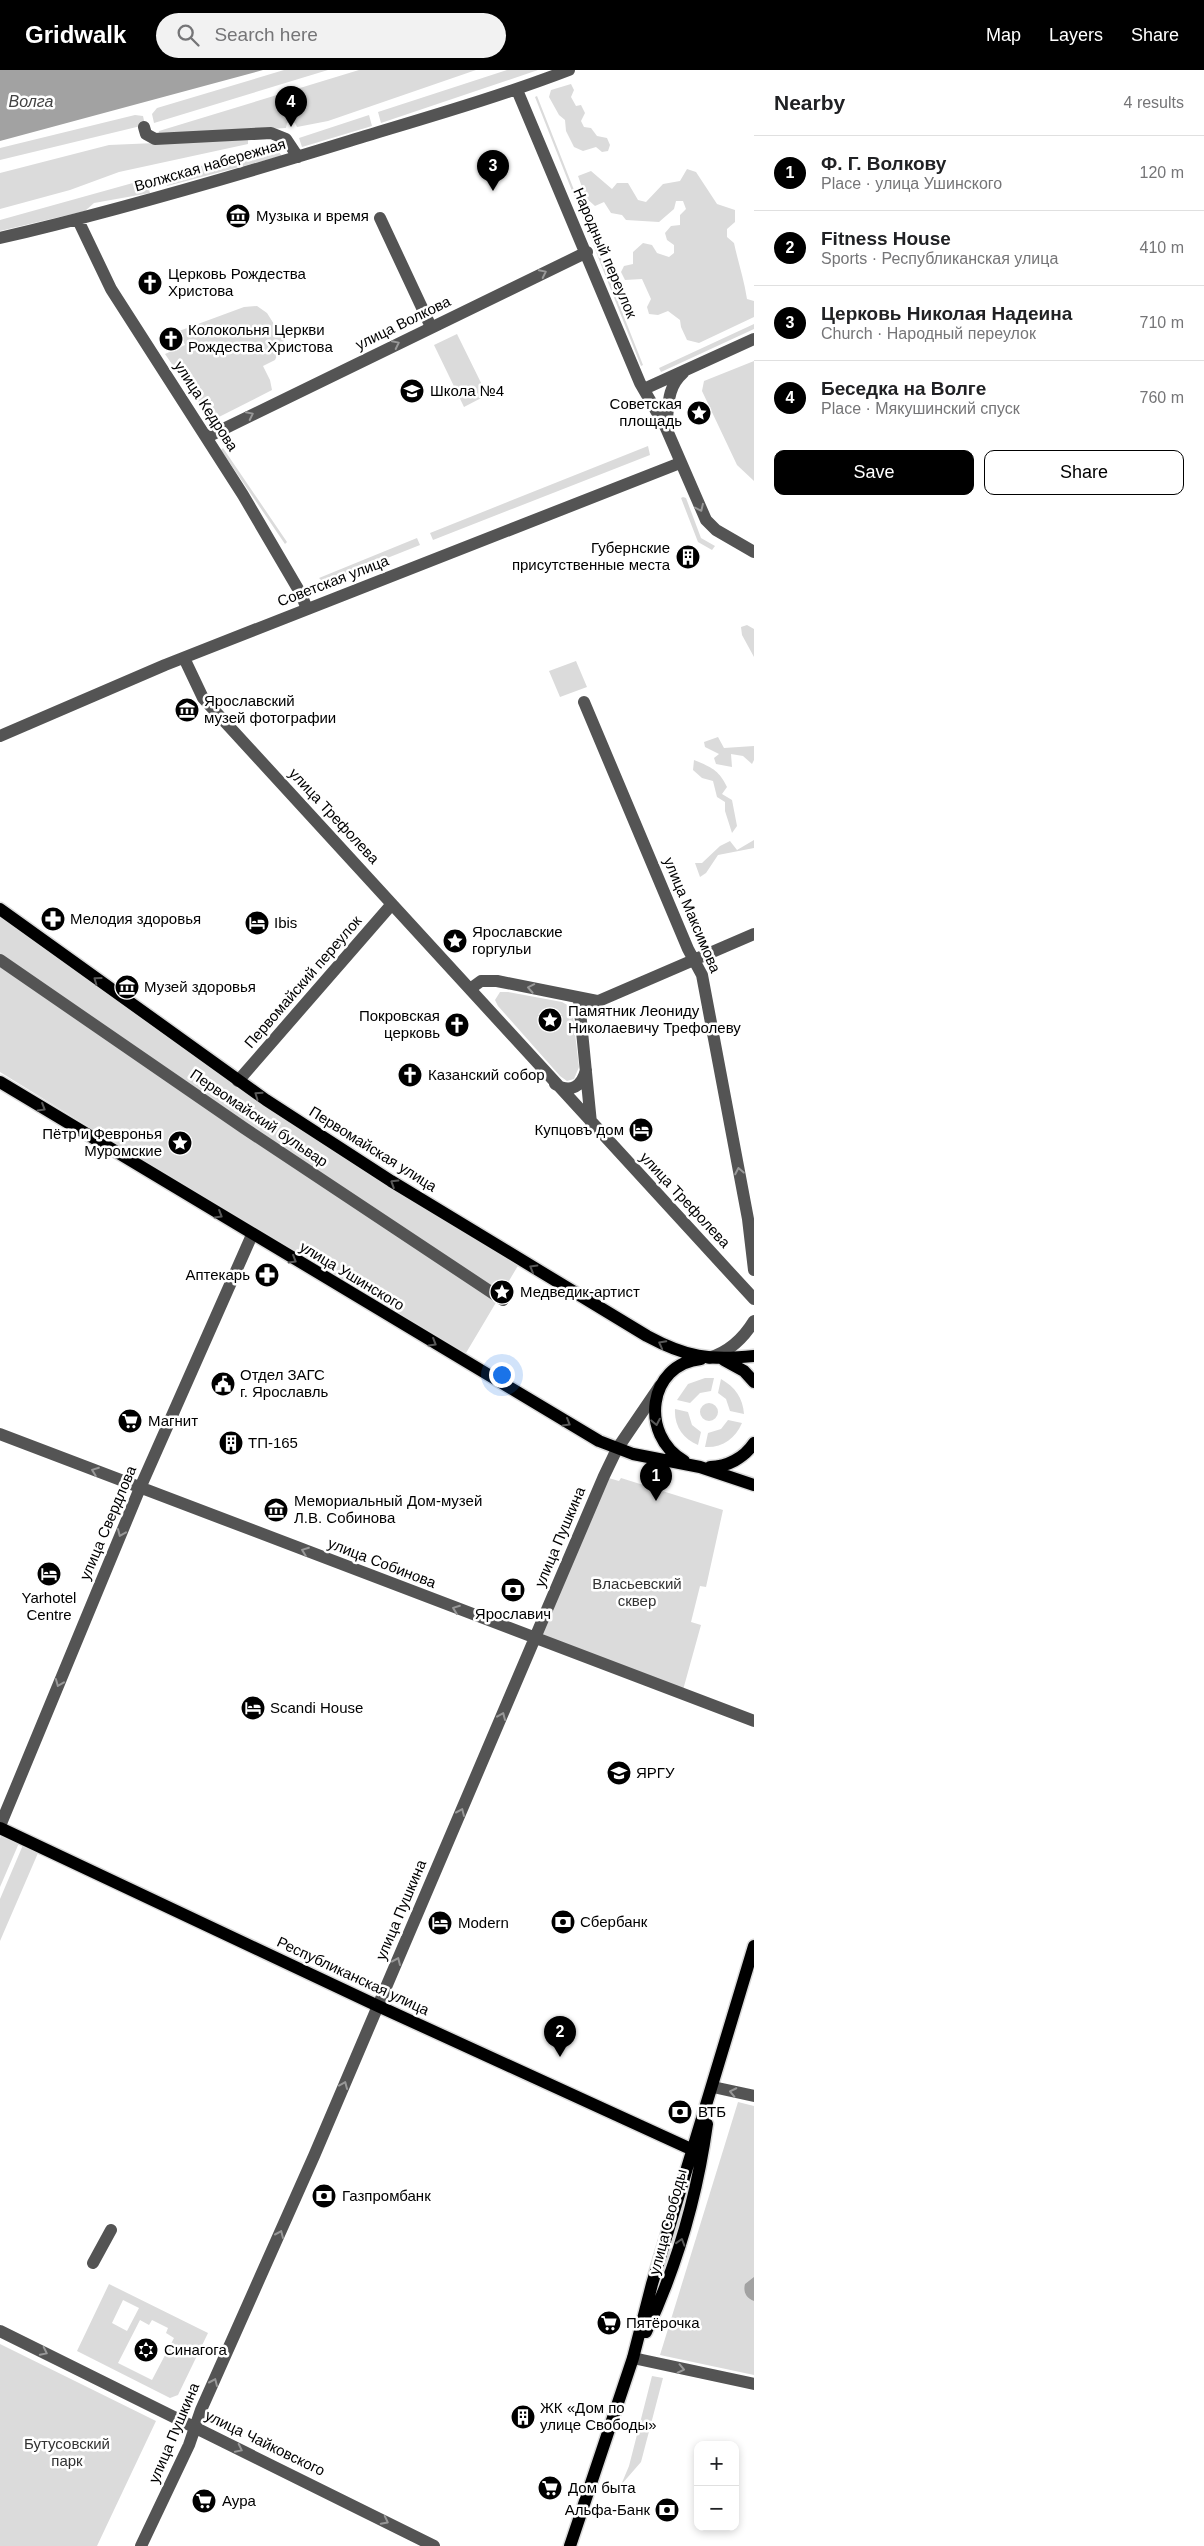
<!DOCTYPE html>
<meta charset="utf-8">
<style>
body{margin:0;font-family:Arial,sans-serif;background:#f2f2f2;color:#202124}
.controls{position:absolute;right:15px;bottom:15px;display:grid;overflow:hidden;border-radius:10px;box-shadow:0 2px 8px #0003}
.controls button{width:45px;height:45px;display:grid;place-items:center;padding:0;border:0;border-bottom:1px solid #e0e0e0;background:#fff;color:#202124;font:25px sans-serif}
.you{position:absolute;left:501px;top:1304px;width:18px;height:18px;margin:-12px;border:4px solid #fff;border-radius:50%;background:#1a73e8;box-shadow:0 0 0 8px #1a73e833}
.badge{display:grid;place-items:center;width:32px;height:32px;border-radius:50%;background:#000;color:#fff;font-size:16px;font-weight:700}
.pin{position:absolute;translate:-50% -41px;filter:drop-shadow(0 1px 2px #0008)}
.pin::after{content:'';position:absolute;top:26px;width:18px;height:15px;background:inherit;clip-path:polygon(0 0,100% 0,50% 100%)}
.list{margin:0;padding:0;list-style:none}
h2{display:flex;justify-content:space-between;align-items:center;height:65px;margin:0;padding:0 20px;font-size:21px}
h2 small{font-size:16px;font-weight:400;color:#757577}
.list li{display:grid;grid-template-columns:32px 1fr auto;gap:15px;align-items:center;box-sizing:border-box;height:75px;padding:0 20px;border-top:1px solid #e0e0e0}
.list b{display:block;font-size:19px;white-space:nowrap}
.list p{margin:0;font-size:16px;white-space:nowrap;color:#757577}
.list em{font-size:16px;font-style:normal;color:#757577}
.actions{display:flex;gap:10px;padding:15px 20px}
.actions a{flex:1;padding:11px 0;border:1px solid #000;border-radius:10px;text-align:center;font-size:18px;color:#000}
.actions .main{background:#000;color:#fff}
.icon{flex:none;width:28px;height:28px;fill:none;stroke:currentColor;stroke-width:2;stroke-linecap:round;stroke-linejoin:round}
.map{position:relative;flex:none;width:754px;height:2476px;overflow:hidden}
header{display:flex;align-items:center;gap:30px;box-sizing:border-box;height:70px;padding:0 25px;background:#000;color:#fff}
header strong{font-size:24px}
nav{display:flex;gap:28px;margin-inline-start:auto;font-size:18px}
.search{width:350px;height:45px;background:#f2f2f2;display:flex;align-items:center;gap:12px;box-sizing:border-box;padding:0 18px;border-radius:28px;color:#757577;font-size:19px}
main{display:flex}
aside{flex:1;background:#fff}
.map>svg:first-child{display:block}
.green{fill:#dbdbdb;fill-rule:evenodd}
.water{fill:#a2a2a2}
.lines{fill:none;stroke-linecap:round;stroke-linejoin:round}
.major-casing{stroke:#dbdbdb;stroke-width:15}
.minor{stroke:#545454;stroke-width:12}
.major{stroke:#000;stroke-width:12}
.oneway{stroke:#989898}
.oneway2{stroke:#595959}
.labels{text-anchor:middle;stroke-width:5;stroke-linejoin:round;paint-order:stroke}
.street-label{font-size:15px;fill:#000;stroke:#fff}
.poi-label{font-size:15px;fill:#000;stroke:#fff;text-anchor:start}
.park-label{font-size:15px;fill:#323232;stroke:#fff}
.water-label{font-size:16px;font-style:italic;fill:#434343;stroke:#fff}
</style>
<header>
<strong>Gridwalk</strong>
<div class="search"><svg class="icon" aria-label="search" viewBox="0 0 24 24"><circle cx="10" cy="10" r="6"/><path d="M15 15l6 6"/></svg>Search here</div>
<nav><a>Map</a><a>Layers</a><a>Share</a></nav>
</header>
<main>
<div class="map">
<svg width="754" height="2476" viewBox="0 0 754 2476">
<rect width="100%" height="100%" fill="#fff"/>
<path class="green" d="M284 0H328L154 53 152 44 157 38Z
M359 0H476L328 51 297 57 295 53 291 51 287 53 286 58 158 66 159 61Z
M507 0H538L381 53 378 42Z
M571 14 574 20 571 27 576 36 581 35 585 43 581 51 584 57 591 58 597 66 607 68 610 75 608 81 602 82 596 77 583 81 574 77 566 61 565 50 559 45 549 27 551 20Z
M537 26 643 295 641 296 535 27Z
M135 45 143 46 145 55 0 90V78Z
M369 45 372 56 302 77 299 68Z
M248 69V74L119 102 70 120 0 139V103L109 75Z
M273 75 282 86 167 116 166 106Z
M687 99 696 102 717 134 735 140V152L727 159V167L734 173C738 192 744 209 747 229L754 231V247L699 273 687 270 681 257 680 250 668 241 658 245 649 244 647 237 651 229 642 209 625 210 621 202 624 196 633 194V182L643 173 652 175 657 183 669 187 674 183V175L667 170 665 163 671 156 680 155V145L686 139 683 131H676L674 139 659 152 626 150 622 145 611 143 604 132 595 136 586 128 578 106 591 101 612 119 617 113H628L638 130 646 132 663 114 680 111Z
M140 111 147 113 150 123 94 133 85 141 0 161V150Z
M257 236 267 243 284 270 275 290 263 296 270 310 272 320 211 351 165 284 185 275 179 261 244 237Z
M754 254V259L661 302 659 298Z
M457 264 487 325 464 337 434 275Z
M754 291V411L737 395 702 321 704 311Z
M648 376 650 385 433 470 430 463Z
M223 378 287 472 285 474 221 380Z
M683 427 686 428 701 468 715 476 712 480 698 472 681 428Z
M417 468 420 475 327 512H323L319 508Z
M747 555 754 559V587L742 565 741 557Z
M576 591 587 617 560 627 549 601Z
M718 667 724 678 754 676V690L752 694 743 686 731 684 732 697 716 694 714 688 719 684 705 677 704 672Z
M694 690C711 697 719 700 727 717L722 724 732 730 737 756 732 763 725 741V732L717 727 713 711 702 708 693 700Z
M754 770V778L718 785 706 803 700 807 695 793H702L720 776 730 771 737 780Z
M0 843 519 1194 463 1288 0 1002Z
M500 922H508L562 932 569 936 573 946 579 997 574 1009 567 1011 560 1006 498 936 495 930Z
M705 1308H714L711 1321 700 1323 690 1333 677 1330 688 1314Z
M721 1309C735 1317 743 1328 744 1344L730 1341 726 1329 718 1323Z
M700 1342a9 9 0 1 1 18 0a9 9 0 1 1-18 0Z
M675 1339 688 1342 692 1355 701 1362 698 1375C683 1369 674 1356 675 1339Z
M728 1350 742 1353C735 1369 722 1378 705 1377L708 1363 721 1359Z
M605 1407 619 1411 621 1408 723 1440 706 1517 700 1516 691 1552 701 1555 683 1620 537 1566Z
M2 1764 19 1773 0 1817V1768Z
M23 1775 38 1783 0 1871V1829Z
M738 2032 754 2036V2305L660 2285Z
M690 2100 695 2107 665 2214 662 2204 674 2167V2151Z
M109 2214 208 2263 178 2325 170 2328 77 2281ZM123 2230 139 2238 127 2261 112 2253ZM140 2250 149 2255 152 2250 168 2258 166 2263 174 2268 152 2310 118 2293Z
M0 2274 156 2351 97 2476H0Z
M652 2306 663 2308 641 2392 621 2415 629 2396Z"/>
<path class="water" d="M0 0H263L0 71Z
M754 2207V2231C746 2228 743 2222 745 2214Z"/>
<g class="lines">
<defs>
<path id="major" d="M0 839 266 1030 391 1111 647 1266C686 1287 709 1291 754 1286
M0 1012 599 1371 633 1384 700 1397 754 1415
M724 1290 744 1301 754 1312
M684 1391C639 1365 648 1294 701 1289
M710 1397C727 1397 744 1388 754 1373
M0 1758 378 1936 693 2080
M646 2262C677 2196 697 2126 707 2054
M570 2476 633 2288 652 2214 754 1876"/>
</defs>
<use href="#major" class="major-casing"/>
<path class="minor" d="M517 20 640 313 666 358 706 450 716 460 754 482
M144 57 146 64 155 69 271 63 286 69 298 87
M380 148 431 257
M78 150 111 219 243 425 301 524 307 539
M0 168C117 141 232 107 346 72 421 49 496 28 569 0
M644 319 754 269
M666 358C669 337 666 318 683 303
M207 367 587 182
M184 588 203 628 754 1229
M584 632 688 879 702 905 748 1149 754 1200
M0 666 165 595 680 393
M0 890 244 1058 503 1230
M470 919 481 911H497L597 931
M579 931 591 1053
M580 939 754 864
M238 1011 392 834
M555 1014C571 1024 582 1016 586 1000
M709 1288C729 1282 743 1269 754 1251
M0 1364 754 1651
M0 1756 140 1418 252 1165
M713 2017 754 2026
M93 2193 111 2160
M0 2261 434 2476
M633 2288 754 2314
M141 2476 189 2375 201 2340 314 2086 604 1406 617 1379 660 1316"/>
<use href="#major" class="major"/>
</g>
<defs><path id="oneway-chevron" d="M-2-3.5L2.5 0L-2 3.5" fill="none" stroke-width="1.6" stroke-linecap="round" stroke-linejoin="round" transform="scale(1.25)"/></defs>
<g class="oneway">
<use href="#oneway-chevron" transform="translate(543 203) rotate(-26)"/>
<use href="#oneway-chevron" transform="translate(396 274) rotate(-26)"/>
<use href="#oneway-chevron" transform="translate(250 345) rotate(-26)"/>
<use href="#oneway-chevron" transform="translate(700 438) rotate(65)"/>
<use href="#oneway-chevron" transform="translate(531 918) rotate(-169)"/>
<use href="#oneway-chevron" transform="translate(739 1101) rotate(-101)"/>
<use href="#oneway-chevron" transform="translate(95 1401) rotate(-159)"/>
<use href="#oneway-chevron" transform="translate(121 1463) rotate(113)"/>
<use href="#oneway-chevron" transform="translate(305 1481) rotate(-159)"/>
<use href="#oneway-chevron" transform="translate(456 1539) rotate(-159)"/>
<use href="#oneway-chevron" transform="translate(59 1613) rotate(112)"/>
<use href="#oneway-chevron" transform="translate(502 1646) rotate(-67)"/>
<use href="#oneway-chevron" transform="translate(461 1742) rotate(-66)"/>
<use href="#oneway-chevron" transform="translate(397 1891) rotate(-66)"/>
<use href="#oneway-chevron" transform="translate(344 2015) rotate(-67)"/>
<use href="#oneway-chevron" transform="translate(733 2022) rotate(-168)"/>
<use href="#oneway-chevron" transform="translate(280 2164) rotate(-66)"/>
<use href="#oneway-chevron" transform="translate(44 2282) rotate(26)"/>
<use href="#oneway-chevron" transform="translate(681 2299) rotate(12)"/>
<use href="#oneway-chevron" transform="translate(214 2312) rotate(-66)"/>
<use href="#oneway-chevron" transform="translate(239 2379) rotate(26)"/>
<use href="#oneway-chevron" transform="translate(385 2451) rotate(27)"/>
</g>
<g class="oneway2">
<use href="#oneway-chevron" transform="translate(97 910) rotate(-144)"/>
<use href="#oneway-chevron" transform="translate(258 1025) rotate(-145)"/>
<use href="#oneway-chevron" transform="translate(42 1038) rotate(31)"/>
<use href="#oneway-chevron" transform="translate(394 1113) rotate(-148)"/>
<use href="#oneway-chevron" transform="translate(219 1145) rotate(31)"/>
<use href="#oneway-chevron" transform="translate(293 1190) rotate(31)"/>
<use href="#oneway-chevron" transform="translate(533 1198) rotate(-149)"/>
<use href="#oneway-chevron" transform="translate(433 1273) rotate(31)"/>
<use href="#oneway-chevron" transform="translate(662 1274) rotate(-152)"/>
<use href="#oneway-chevron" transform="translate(656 1352) rotate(79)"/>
<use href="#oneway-chevron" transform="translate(567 1353) rotate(30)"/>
<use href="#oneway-chevron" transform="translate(681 2172) rotate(-73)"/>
</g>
<defs>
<symbol id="museum-disc" viewBox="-11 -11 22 22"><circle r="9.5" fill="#000" stroke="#fff"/><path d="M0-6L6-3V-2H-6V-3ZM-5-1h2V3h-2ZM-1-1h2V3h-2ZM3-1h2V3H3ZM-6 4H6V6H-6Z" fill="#fff"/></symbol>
<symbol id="church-disc" viewBox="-11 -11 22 22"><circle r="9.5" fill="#000" stroke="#fff"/><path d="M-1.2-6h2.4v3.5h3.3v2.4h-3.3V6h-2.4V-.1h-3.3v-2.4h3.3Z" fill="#fff"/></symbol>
<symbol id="school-disc" viewBox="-11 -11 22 22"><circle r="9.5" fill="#000" stroke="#fff"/><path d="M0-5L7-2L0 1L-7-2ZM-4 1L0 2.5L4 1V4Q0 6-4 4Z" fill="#fff"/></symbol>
<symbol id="sight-disc" viewBox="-11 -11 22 22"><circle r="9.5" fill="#000" stroke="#fff"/><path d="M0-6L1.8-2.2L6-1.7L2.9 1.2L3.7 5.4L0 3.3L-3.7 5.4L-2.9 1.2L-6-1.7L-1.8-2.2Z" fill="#fff"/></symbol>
<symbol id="building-disc" viewBox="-11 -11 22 22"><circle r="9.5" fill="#000" stroke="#fff"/><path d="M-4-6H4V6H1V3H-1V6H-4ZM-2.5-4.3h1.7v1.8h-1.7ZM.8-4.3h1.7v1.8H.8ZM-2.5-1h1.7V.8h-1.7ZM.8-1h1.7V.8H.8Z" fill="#fff"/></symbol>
<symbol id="pharmacy-disc" viewBox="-11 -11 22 22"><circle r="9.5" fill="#000" stroke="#fff"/><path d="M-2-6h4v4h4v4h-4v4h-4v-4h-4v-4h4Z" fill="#fff"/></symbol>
<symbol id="hotel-disc" viewBox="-11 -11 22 22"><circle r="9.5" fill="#000" stroke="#fff"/><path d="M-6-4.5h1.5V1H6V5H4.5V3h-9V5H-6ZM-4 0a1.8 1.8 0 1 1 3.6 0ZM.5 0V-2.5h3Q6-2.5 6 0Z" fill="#fff"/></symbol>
<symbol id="civic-disc" viewBox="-11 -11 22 22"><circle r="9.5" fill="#000" stroke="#fff"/><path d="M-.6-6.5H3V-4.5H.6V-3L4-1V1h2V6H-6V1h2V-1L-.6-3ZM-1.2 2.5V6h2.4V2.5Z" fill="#fff"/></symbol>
<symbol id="supermarket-disc" viewBox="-11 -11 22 22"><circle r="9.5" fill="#000" stroke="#fff"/><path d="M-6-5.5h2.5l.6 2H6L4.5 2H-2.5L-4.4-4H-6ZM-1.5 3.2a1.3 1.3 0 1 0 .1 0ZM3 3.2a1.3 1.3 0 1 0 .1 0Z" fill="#fff"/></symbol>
<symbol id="bank-disc" viewBox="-11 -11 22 22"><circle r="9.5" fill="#000" stroke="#fff"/><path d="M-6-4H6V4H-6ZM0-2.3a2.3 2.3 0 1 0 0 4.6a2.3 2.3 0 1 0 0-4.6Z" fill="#fff"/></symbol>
<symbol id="university-disc" viewBox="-11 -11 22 22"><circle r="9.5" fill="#000" stroke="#fff"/><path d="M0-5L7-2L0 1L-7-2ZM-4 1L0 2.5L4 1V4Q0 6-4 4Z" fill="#fff"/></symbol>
<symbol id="synagogue-disc" viewBox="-11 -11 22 22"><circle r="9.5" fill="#000" stroke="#fff"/><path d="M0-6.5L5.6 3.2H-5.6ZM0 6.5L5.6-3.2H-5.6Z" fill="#fff"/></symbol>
</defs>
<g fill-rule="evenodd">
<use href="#museum-disc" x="224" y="132" width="28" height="28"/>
<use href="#church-disc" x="136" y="199" width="28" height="28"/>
<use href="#church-disc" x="157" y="255" width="28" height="28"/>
<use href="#school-disc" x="398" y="307" width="28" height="28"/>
<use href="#sight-disc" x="685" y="329" width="28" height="28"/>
<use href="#building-disc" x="674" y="473" width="28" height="28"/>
<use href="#museum-disc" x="173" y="626" width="28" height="28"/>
<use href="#pharmacy-disc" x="39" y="835" width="28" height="28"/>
<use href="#hotel-disc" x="243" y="839" width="28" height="28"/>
<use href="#sight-disc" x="441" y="857" width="28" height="28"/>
<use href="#museum-disc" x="113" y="903" width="28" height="28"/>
<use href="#sight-disc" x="536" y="936" width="28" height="28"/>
<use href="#church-disc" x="443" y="941" width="28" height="28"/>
<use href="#church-disc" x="396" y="991" width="28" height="28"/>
<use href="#hotel-disc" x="627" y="1046" width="28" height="28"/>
<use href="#sight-disc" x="166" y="1059" width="28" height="28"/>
<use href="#pharmacy-disc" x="253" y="1191" width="28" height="28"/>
<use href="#sight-disc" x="488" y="1208" width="28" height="28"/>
<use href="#civic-disc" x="209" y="1300" width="28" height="28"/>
<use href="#supermarket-disc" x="116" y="1337" width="28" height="28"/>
<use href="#building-disc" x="217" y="1359" width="28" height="28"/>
<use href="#museum-disc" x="262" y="1426" width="28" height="28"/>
<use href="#hotel-disc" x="35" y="1490" width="28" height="28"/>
<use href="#bank-disc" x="499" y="1506" width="28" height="28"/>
<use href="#hotel-disc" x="239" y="1624" width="28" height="28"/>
<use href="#university-disc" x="605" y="1689" width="28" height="28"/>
<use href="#bank-disc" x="549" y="1838" width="28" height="28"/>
<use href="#hotel-disc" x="426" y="1839" width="28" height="28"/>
<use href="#bank-disc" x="666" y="2028" width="28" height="28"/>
<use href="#bank-disc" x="310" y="2112" width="28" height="28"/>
<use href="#supermarket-disc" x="595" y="2239" width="28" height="28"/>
<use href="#synagogue-disc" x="132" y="2266" width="28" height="28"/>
<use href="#building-disc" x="509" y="2333" width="28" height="28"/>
<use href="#supermarket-disc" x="536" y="2404" width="28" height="28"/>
<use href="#supermarket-disc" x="190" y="2417" width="28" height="28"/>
<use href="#bank-disc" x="653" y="2426" width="28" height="28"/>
</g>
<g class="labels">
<g class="street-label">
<text transform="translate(210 95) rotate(-16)" y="5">Волжская набережная</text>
<text transform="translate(605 183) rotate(67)" y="5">Народный переулок</text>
<text transform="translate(403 253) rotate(-26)" y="5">улица Волкова</text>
<text transform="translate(206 336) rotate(57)" y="5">улица Кедрова</text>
<text transform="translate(333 511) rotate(-21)" y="5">Советская улица</text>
<text transform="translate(334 746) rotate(47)" y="5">улица Трефолева</text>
<text transform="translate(692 845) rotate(67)" y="5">улица Максимова</text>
<text transform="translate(303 912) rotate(-49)" y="5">Первомайский переулок</text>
<text transform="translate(259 1048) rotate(34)" y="5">Первомайский бульвар</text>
<text transform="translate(373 1079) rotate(32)" y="5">Первомайская улица</text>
<text transform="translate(685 1130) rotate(47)" y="5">улица Трефолева</text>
<text transform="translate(352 1206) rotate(31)" y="5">улица Ушинского</text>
<text transform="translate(108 1453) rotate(-67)" y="5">улица Свердлова</text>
<text transform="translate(560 1467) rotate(-67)" y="5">улица Пушкина</text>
<text transform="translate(382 1493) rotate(21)" y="5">улица Собинова</text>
<text transform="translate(401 1840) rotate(-67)" y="5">улица Пушкина</text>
<text transform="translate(353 1906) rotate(25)" y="5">Республиканская улица</text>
<text transform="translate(668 2152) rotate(-75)" y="5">улица Свободы</text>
<text transform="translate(174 2363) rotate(-67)" y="5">улица Пушкина</text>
<text transform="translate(265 2373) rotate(26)" y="5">улица Чайковского</text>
</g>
<g class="poi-label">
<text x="256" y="151">Музыка и время</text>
<text x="168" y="209">Церковь Рождества<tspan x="168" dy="17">Христова</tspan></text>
<text x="188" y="265">Колокольня Церкви<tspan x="188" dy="17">Рождества Христова</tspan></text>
<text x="430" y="326">Школа №4</text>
<text x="682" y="339" text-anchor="end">Советская<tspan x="682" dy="17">площадь</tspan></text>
<text x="670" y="483" text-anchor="end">Губернские<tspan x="670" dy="17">присутственные места</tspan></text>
<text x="204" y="636">Ярославский<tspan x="204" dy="17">музей фотографии</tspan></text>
<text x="70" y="854">Мелодия здоровья</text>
<text x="274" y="858">Ibis</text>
<text x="472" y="867">Ярославские<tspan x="472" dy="17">горгульи</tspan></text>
<text x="144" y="922">Музей здоровья</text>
<text x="568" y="946">Памятник Леониду<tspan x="568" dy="17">Николаевичу Трефолеву</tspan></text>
<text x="440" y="951" text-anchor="end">Покровская<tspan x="440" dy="17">церковь</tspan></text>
<text x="428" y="1010">Казанский собор</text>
<text x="624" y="1065" text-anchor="end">Купцовъ дом</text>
<text x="162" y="1069" text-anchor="end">Пётр и Февронья<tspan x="162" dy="17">Муромские</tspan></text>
<text x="250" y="1210" text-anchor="end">Аптекарь</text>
<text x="520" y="1227">Медведик-артист</text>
<text x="240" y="1310">Отдел ЗАГС<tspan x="240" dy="17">г. Ярославль</tspan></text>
<text x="148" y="1356">Магнит</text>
<text x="248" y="1378">ТП-165</text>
<text x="294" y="1436">Мемориальный Дом-музей<tspan x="294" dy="17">Л.В. Собинова</tspan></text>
<text x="49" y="1533" text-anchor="middle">Yarhotel<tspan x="49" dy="17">Centre</tspan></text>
<text x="513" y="1549" text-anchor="middle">Ярославич</text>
<text x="270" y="1643">Scandi House</text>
<text x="636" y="1708">ЯРГУ</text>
<text x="580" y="1857">Сбербанк</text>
<text x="458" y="1858">Modern</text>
<text x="698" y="2047">ВТБ</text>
<text x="342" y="2131">Газпромбанк</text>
<text x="626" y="2258">Пятёрочка</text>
<text x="164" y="2285">Синагога</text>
<text x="540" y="2343">ЖК «Дом по<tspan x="540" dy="17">улице Свободы»</tspan></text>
<text x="568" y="2423">Дом быта</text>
<text x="222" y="2436">Аура</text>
<text x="650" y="2445" text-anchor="end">Альфа-Банк</text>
</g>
<g class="park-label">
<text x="637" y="1519">Власьевский<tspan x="637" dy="17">сквер</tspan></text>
<text x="67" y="2379">Бутусовский<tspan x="67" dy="17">парк</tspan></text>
</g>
<g class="water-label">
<text x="31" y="37">Волга</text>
</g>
</g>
</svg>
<div class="controls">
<button>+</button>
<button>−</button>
</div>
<div class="you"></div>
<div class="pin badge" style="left:656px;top:1431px">1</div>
<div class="pin badge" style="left:560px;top:1987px">2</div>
<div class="pin badge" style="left:493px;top:121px">3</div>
<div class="pin badge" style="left:291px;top:57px">4</div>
</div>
<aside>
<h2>Nearby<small>4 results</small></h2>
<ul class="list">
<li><span class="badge">1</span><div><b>Ф. Г. Волкову</b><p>Place · улица Ушинского</p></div><em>120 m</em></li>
<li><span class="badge">2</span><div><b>Fitness House</b><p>Sports · Республиканская улица</p></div><em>410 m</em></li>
<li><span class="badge">3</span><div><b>Церковь Николая Надеина</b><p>Church · Народный переулок</p></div><em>710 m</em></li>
<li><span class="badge">4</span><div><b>Беседка на Волге</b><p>Place · Мякушинский спуск</p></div><em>760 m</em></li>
</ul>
<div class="actions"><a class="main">Save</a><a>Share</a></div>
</aside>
</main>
